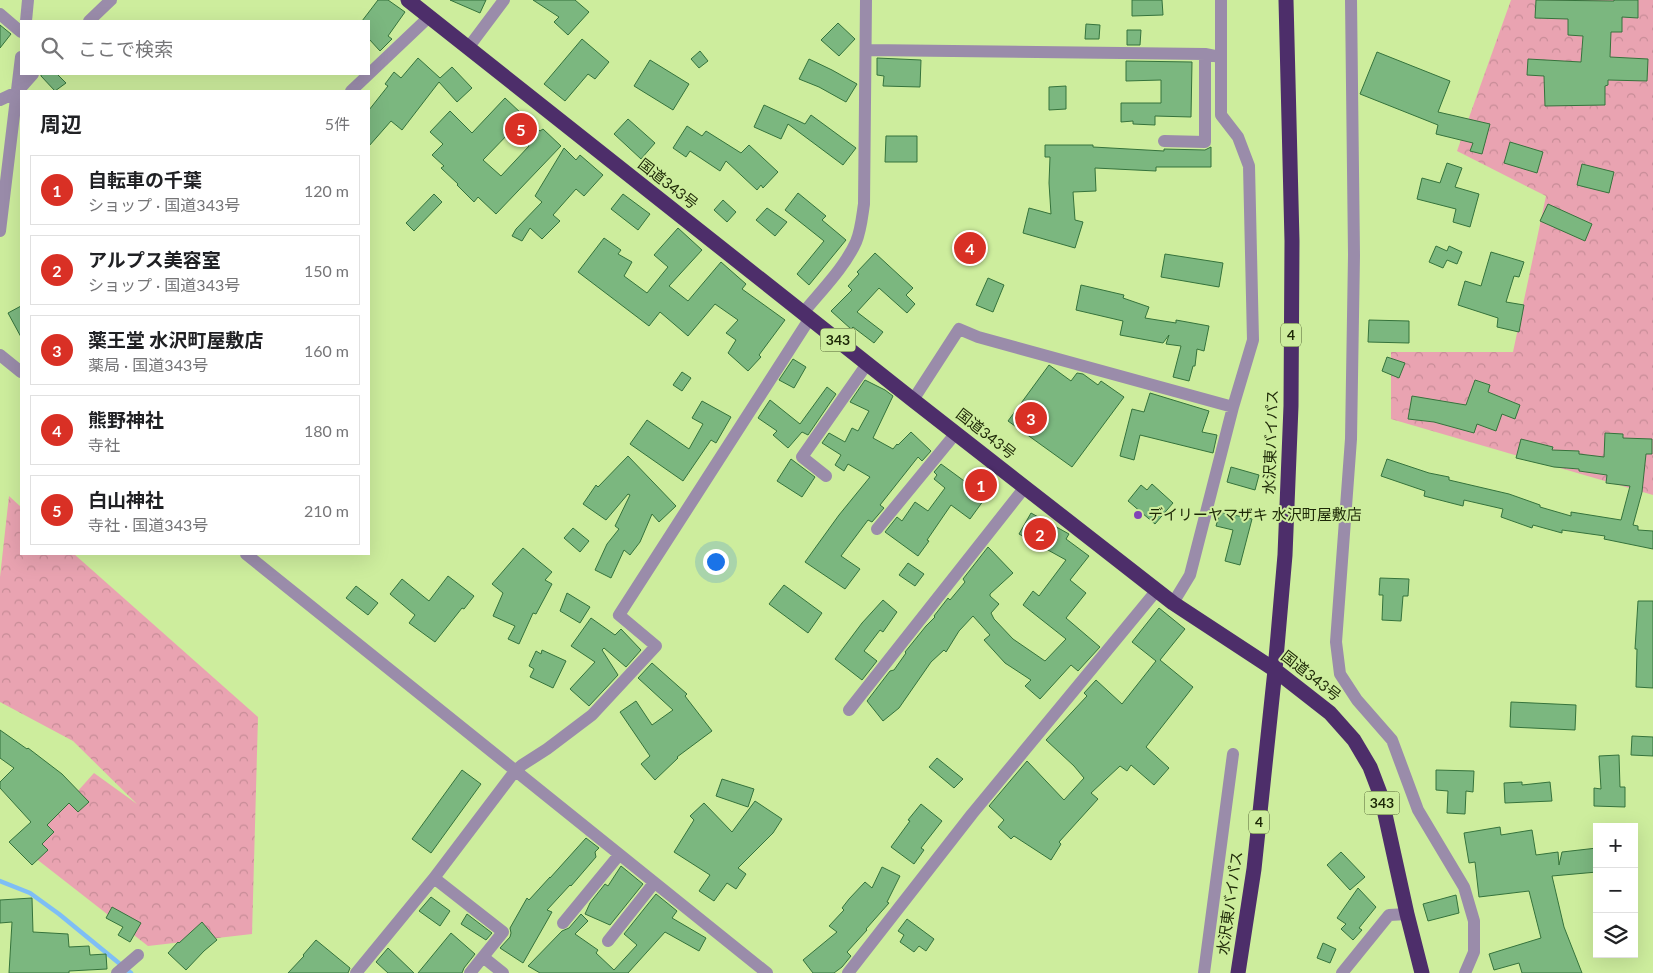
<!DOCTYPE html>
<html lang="ja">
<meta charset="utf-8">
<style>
body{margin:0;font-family:Lato,"Noto Sans JP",sans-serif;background:#f6f6f6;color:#202124}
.controls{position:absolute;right:15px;bottom:15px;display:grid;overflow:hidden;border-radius:0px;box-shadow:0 5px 20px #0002}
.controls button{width:45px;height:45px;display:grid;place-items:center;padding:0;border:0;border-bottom:1px solid #e0e0e0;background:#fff;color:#202124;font:25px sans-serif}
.you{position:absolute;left:715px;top:561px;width:18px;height:18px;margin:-12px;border:4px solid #fff;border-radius:50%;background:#1a73e8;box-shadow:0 0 0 8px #1a73e833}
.badge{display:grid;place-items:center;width:32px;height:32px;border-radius:50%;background:#d93025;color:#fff;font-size:16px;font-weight:700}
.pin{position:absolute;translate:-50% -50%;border:2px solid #fff;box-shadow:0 1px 5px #0006}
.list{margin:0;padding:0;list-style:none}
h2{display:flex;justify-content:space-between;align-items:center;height:65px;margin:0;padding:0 20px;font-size:21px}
h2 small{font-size:16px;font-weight:400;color:#757577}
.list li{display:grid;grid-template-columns:32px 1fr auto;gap:15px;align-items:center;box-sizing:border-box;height:70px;margin:0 10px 10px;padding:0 10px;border:1px solid #e0e0e0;border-radius:0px}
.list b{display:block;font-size:19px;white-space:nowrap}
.list p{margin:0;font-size:16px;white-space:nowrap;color:#757577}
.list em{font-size:16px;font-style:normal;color:#757577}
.icon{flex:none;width:28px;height:28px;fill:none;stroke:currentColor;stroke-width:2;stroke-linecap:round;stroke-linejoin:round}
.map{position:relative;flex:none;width:1653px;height:973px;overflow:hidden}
.search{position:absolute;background:#fff;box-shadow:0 5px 20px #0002;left:20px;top:20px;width:350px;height:55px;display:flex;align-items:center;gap:12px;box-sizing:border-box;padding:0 18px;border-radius:0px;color:#757577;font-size:19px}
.panel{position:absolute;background:#fff;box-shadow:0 5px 20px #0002;left:20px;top:90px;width:350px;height:465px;border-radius:0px}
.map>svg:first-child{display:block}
.forest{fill:url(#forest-crowns)}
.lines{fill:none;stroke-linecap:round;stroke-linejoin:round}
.stream{stroke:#7ebef5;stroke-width:4.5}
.building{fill:#7bb77f;stroke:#35733c;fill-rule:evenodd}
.minor{stroke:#9a8caa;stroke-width:12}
.highway{stroke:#4d2e6a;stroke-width:15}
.poi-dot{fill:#8142b7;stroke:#cded9d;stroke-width:2}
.labels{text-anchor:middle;stroke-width:4;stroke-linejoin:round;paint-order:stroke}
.shield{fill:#cded9d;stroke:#526334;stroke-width:1}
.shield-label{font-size:14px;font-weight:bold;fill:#1d2807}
.street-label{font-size:15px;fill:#1d2807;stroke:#cded9d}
.poi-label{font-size:15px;fill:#1d2807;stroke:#cded9d;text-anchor:start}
</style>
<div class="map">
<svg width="1653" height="973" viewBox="0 0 1653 973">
<defs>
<pattern id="forest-crowns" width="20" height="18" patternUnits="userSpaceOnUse" patternTransform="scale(1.25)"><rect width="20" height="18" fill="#e9a3b1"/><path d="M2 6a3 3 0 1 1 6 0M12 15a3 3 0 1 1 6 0" fill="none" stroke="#c78c97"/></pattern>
</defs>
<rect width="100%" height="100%" fill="#cded9d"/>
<path class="forest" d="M1511 0H1653V495L1391 419V352H1513L1546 196 1457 151Z
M9 496 21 507V554H74L258 717 252 934 148 946 25 850 94 773 137 804 73 741 0 702V577Z"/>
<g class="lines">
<path class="stream" d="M0 881 30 893 59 914 131 973"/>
</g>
<path class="building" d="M378 0H388L405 12 388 36 392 39 380 51 369 39V21H362Z
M450 0H486L480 13Z
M533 0H575L589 12 568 35 554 22 559 17Z
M1132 0H1162L1163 15 1132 16Z
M1536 0 1614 1V0H1638V18L1622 17V32H1611L1610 57 1648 59 1647 81 1608 80V85L1605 86V105L1545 106 1544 76 1527 75 1528 59 1581 62 1583 36 1568 35V19L1535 18Z
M838 23 855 39 839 56 821 40Z
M1086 24 1100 25 1099 39H1085Z
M0 25 11 34 0 48Z
M1127 30H1141L1140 45H1127Z
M582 39 609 62 595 79 588 74 565 101 544 84Z
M700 51 708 61 699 68 691 59Z
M1377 52 1450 81 1438 112 1490 124 1482 154 1470 151 1473 143 1436 134 1438 125 1360 94Z
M418 58 440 78 452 67 472 88 457 102 439 82 402 130 391 121 369 146V110L388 86 385 84 394 72 401 78Z
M877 58 921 60 920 87 883 86 884 76 877 75Z
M809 59 832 70 857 84 846 102 819 87 799 79Z
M650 60 689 84 673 110 634 86Z
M1126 61 1192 62 1191 117 1155 116V125L1133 124V121L1121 122V103H1161V80L1126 81Z
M41 74H57L66 83 55 91 41 76Z
M1066 86V109L1049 110V87Z
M505 98 540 131 543 129 561 146 496 214 478 197 474 202 457 185 458 184 441 168 444 166 432 155 443 144 430 132 450 111 472 133ZM512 130 529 146 501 176 483 160Z
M764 105 805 124 811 115 856 148 843 165 788 124 781 139 754 127Z
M628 119 655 143 641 159 614 134Z
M687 126 702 136 706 131 741 153 749 145 778 172 763 188 761 185 757 190 726 161 720 171 690 151 686 157 673 148Z
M886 136H917V162H885Z
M1510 142 1543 152 1537 173 1504 163Z
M1045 145H1093V147L1164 151V149L1205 150 1211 147V167H1156V171L1095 168 1096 191 1073 192 1075 220 1083 222 1075 248 1023 233 1029 208 1051 214 1049 183 1050 157H1045Z
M564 148 576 160 580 155 603 175 584 196 576 189 553 215 560 221 542 239 530 228 522 241 512 236 516 229 542 202 535 196Z
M1447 163 1462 168 1455 187 1479 194 1470 227 1453 222 1456 209 1417 199 1422 178 1440 183Z
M1582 164 1614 172 1609 193 1577 185Z
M798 193 826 216 822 220 846 240 809 285 797 274 824 241 785 210Z
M434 194 442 202 414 231 406 223Z
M623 194 650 214 638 230 611 209Z
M723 200 736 212 727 222 714 210Z
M1548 204 1592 224 1585 241 1540 221Z
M767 208 787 222 775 236 756 220Z
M678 228 702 250 669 286 688 301 721 262 746 284 742 289 785 320 759 355 761 357 748 371 728 353 736 340 726 333 738 320 715 304 688 336 660 312 649 326 578 272 604 238 621 250 618 254 632 262 624 276 647 293 668 267 654 255Z
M1436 246 1447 251 1449 246 1462 252 1457 264 1447 260 1443 268 1429 262Z
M1491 252 1524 262 1519 277 1514 276 1506 302 1524 305 1519 332 1497 327 1498 318 1458 305 1465 281 1481 286Z
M875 253 913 288 906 295 915 304 907 313 879 288 857 312 883 332 874 343 853 327 851 329 831 311 852 290 848 286 859 274 857 272Z
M1165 254 1223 263 1219 287 1161 277Z
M988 278 1004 285 993 312 976 305Z
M1081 285 1124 295 1123 298 1149 307 1145 318 1176 323V320L1209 326 1204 351 1197 349 1195 366H1193L1189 381 1173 377 1181 346 1166 344 1169 335 1163 343 1120 335 1123 321 1076 310Z
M21 306V337L8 313Z
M1369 320 1409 321V343L1368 342Z
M1387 357 1405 363 1399 378 1382 371Z
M793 359 806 367 794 388 779 380Z
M1049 365 1071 381 1077 373 1083 374 1098 385 1101 381 1124 397 1072 467 1008 421Z
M682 372 691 378 682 391 673 385Z
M865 380 885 390 893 396 873 438 893 449 897 444 898 445 911 432 931 451 922 461 918 457 880 505 884 508 872 522 868 520 841 556 860 569 845 589 805 562 839 515 870 477 848 464 844 471 835 465 841 455 822 443 829 433 845 442 852 428 858 431 869 411 850 402Z
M1475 380 1490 385 1488 392 1520 405 1515 419 1502 414 1496 431 1477 424 1474 433 1434 422 1408 419 1412 396 1466 405Z
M827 387 836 394 808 435 802 432 788 448 773 435 777 431 758 418 770 400 800 424Z
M1150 393 1209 411 1202 432 1217 435 1213 453 1140 435 1134 460 1120 456 1132 409 1144 412Z
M702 401 731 417 716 443 711 440 683 481 630 444 647 420 689 449 703 424 692 418Z
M1605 433 1623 434V438L1652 439V454H1646L1642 492 1633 525 1638 526V530L1653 531V549L1604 539 1605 536 1562 530V533L1533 525 1532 528 1501 517 1503 509 1464 500 1463 506 1424 496 1425 491 1381 476 1387 459 1429 473 1449 477V480L1509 494 1540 505V507L1571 516V512L1621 520 1630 486 1606 483 1607 475 1579 471V469L1554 467 1516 458 1521 439 1553 447 1552 450 1579 451V454L1604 457Z
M628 456 676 506 659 522 652 514 640 542 630 555 624 550 611 578 595 570 607 544 619 529 615 526 630 495 628 494 606 520 583 504 596 485 598 487Z
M791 459 815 477 802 497 777 481Z
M941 464 986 497 970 519 951 505 927 540 929 541 918 556 885 532 897 517 902 521 915 502 928 511 945 488 934 479 937 475 934 472Z
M1231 467 1259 475 1255 490 1227 482Z
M1152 484 1173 503 1155 524 1128 501 1141 485 1147 490Z
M1220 512 1252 519 1240 565 1225 561 1233 530 1216 526Z
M1031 513 1069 534 1066 539 1089 556 1070 580 1086 593 1066 618 1100 647 1078 671 1071 665 1040 699 1025 686 1031 680 1005 663 984 640 990 635 973 616 959 631 946 652 944 650 931 662 899 708 883 721 867 701 890 671 894 670 906 653 905 652 926 626 935 617 934 616 948 598 950 600 965 582 963 579 988 547 1013 573 990 594V596L999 604 991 613 994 619 1013 639 1045 661 1066 639 1023 605 1033 591 1039 596 1066 560 1019 534Z
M573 528 589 541 580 552 564 538Z
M523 548 552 572 545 580 552 584 536 614 533 613 519 644 508 639 515 626 493 616 503 593 492 584Z
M908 563 924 574 915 586 899 575Z
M448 576 474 596 464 609 462 608 435 642 409 623 415 615 390 594 402 579 429 601Z
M1380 578 1409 579 1408 596H1403L1401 621 1382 620 1383 595H1379Z
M784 585 822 613 808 633 769 604Z
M356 586 378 603 368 615 346 598Z
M567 593 590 607 580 623 560 611Z
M883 600 897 612 883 632 880 630 864 651 877 661 862 680 835 659 862 623Z
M1638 601H1653V688L1636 687 1637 649H1635Z
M1159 608 1185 629 1160 660 1193 687 1146 747 1169 768 1154 785 1131 765 1127 771 1120 766 1091 793 1098 799 1059 842 1061 844 1051 860 1014 836 1011 839 998 827 1004 820 989 806 1027 761 1064 800 1084 778 1074 766 1046 740 1087 696 1084 693 1096 680 1122 704 1156 661 1132 642Z
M591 618 615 635 621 629 641 650 626 667 604 648 602 650 618 675 589 706 570 689 595 662 571 646Z
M542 650 566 661 553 688 530 677 534 669 529 666 536 651 541 654Z
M652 663 687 694 685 696 712 731 677 757 678 758 655 780 641 764 650 756 620 712 636 701 652 725 673 710 638 678Z
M1511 702 1576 705 1575 730 1510 727Z
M0 730 27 749 28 748 62 774 89 802 78 812 69 803 47 825 54 832 42 844 48 850 32 865 9 842 31 822 0 788V782L14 768 0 758Z
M1632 736 1653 737V756L1631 755Z
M1619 755 1620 787H1625V807L1594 806V788L1601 789 1599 756Z
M937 758 963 779 954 788 929 767Z
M462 770 481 784 431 853 412 839Z
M1436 770 1474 771 1473 792 1466 791 1465 814 1447 813 1448 791 1436 790Z
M722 779 754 789 748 807 716 796Z
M1522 782V785L1550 782 1552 801 1505 803 1504 783Z
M755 801 782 819 773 833 738 868 746 874 736 889 727 883 714 901 699 891 710 875 674 852 694 820 690 816 704 803 732 832Z
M921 804 942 821 921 848 924 850 914 864 891 847 910 821 908 820Z
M1500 827 1501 835 1532 830 1536 855 1558 852 1559 865 1562 852 1597 848V872L1552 876 1564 927 1582 973H1522L1519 963 1494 970 1489 954 1541 938 1529 891 1479 897 1475 862 1469 863 1464 833Z
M586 838 599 848 595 852 596 857 571 886 570 885 547 910 552 912 523 963 500 948 510 937 511 933 510 928 527 898 529 900 550 877V878Z
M1341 852 1365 877 1350 890 1327 865Z
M621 866 643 884 610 925 585 914 590 903 605 884 608 886Z
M882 867 900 876 887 902 889 903 866 929 867 930 847 952 851 956 842 967 834 973H813L803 960 837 932 829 926 844 910 842 908 849 899 865 882 872 888Z
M1358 888 1376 907 1359 928 1362 930 1353 940 1341 929 1346 924 1337 918Z
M656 894 677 911 672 918 706 938 699 951 665 932 628 973H540L528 966 562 931 569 928 581 914 588 921 575 934 598 950 596 953 614 970 637 945 624 934Z
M1456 895 1459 913 1428 921 1423 904Z
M431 897 450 911 440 926 419 911Z
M32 898 33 932 68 934 69 947 89 946 90 955 106 954 107 969 69 971V973H9L12 922 0 923V900Z
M112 907 141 923 130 942 118 935 123 927 106 918Z
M467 914 492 933 486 940 461 924Z
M907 919 934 939 926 951 919 946 914 952 900 942 904 935 898 931Z
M202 922 217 940 204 951 186 970 168 953 178 942 179 943Z
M451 933 475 954 464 968 462 973H418Z
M316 940 350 968 348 973H288L304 956 303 955Z
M1323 943 1336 949 1330 963 1317 958Z
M388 948 414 973H388L376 962Z"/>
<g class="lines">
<path class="minor" d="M1351 0 1354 255 1351 439 1336 642 1340 674 1357 700 1392 740 1418 810 1464 887 1474 921V952L1465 973
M0 14 21 32
M26 21 28 0
M89 21 111 0
M468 48 504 0
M866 50 1205 54 1220 57
M351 91 429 17
M0 100 17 92 33 74
M1164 141 1205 142V54
M0 231 21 57
M803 313C820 292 845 267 856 242 861 230 862 217 864 204L866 0
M0 355 21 372
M913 400 959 329 978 337 1233 407
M826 476 802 457 867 364
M877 529 956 433
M246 554 767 973
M1173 603 1190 575 1233 407 1253 340 1249 166 1238 137 1221 115V0
M849 710 1025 487
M434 878 503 932 470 973
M563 923 619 855
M608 941 654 883
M483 957 503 973
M117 973 138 955
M356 973 434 878 515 771 522 765 547 749 592 715 656 646 619 615 810 318
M848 973 972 814 1157 590
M1204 973 1233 754
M1342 973 1389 915 1407 914"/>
<path class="highway" d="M408 0 913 400 1173 603 1275 670 1330 713 1354 740 1370 767 1381 796 1407 914 1422 973
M1238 973 1254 869 1275 670 1285 555 1291 406 1292 241 1286 0"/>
</g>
<circle class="poi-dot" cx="1138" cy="515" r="5"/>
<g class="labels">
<g class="shield">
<rect x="1281" y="323.5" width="20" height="23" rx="4"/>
<rect x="820.5" y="328.5" width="35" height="23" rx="4"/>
<rect x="1364.5" y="791.5" width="35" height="23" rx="4"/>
<rect x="1249" y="810.5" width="20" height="23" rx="4"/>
</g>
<g class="shield-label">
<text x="1291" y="340">4</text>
<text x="838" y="345">343</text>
<text x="1382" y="808">343</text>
<text x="1259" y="827">4</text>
</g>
<g class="street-label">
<text transform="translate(668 184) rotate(38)" y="5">国道343号</text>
<text transform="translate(986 434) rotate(38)" y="5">国道343号</text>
<text transform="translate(1271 442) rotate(-88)" y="5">水沢東バイパス</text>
<text transform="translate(1311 676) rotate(38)" y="5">国道343号</text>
<text transform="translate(1230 903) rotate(-82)" y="5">水沢東バイパス</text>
</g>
<g class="poi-label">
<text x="1148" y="520">デイリーヤマザキ 水沢町屋敷店</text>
</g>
</g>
</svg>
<div class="controls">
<button>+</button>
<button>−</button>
<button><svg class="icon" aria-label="layers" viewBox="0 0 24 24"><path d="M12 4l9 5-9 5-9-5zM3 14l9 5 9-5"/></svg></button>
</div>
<div class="you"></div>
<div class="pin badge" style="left:981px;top:485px">1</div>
<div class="pin badge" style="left:1040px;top:534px">2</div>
<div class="pin badge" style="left:1031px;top:418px">3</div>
<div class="pin badge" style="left:970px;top:248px">4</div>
<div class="pin badge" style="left:521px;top:129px">5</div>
<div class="search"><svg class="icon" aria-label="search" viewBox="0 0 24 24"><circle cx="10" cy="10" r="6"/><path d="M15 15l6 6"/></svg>ここで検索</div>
<section class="panel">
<h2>周辺<small>5件</small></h2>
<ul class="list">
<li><span class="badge">1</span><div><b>自転車の千葉</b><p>ショップ · 国道343号</p></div><em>120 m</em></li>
<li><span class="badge">2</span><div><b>アルプス美容室</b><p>ショップ · 国道343号</p></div><em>150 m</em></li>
<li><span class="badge">3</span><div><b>薬王堂 水沢町屋敷店</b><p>薬局 · 国道343号</p></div><em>160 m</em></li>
<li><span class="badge">4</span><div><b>熊野神社</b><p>寺社</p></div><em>180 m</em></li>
<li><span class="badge">5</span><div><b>白山神社</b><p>寺社 · 国道343号</p></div><em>210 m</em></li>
</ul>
</section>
</div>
